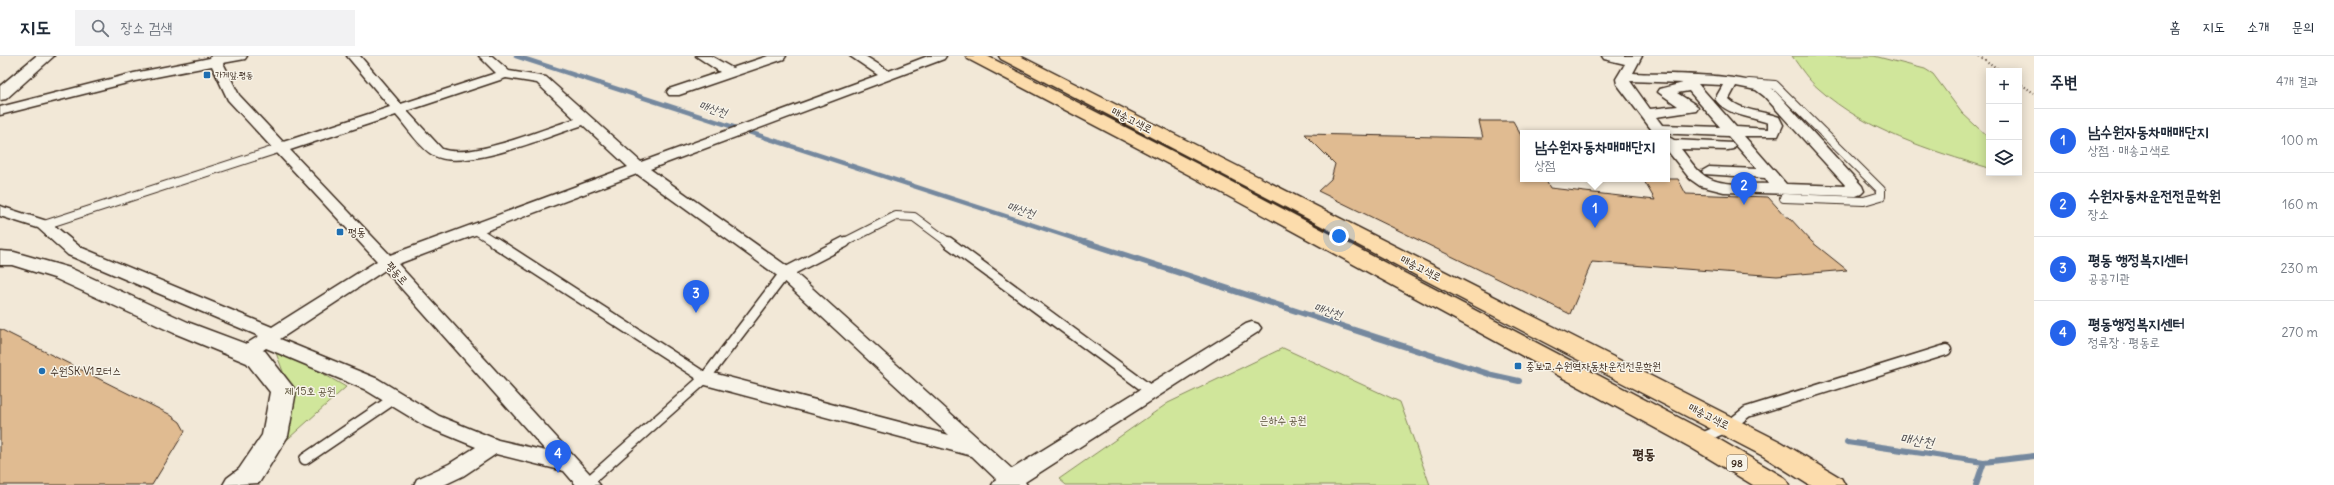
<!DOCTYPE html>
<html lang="ko">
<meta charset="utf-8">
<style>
body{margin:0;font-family:Delius,"Poor Story",sans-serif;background:#f2f2f3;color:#1f2937}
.controls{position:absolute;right:12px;top:12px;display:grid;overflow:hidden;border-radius:0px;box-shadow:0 2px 10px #0003}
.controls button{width:36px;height:36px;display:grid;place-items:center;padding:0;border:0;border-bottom:1px solid #e0e1e3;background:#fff;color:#1f2937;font:20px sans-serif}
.you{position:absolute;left:1339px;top:180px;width:14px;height:14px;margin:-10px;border:3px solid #fff;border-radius:50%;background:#1a73e8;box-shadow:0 0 0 6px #1a73e833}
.badge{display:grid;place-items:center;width:26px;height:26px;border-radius:50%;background:#2563eb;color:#fff;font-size:13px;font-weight:700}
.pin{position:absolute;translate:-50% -33px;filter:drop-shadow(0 1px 2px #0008)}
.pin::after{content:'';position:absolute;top:21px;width:14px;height:12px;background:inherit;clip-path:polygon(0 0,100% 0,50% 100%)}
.popup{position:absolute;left:1520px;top:74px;width:150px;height:52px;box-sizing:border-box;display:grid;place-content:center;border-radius:0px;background:#fff;filter:drop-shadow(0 1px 3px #0005);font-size:13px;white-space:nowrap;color:#747a83}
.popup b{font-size:15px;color:#1f2937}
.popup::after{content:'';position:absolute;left:50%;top:100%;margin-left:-8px;border:8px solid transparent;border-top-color:#fff}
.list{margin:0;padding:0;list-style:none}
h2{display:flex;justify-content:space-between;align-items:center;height:52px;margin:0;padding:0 16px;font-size:17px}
h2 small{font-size:13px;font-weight:400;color:#747a83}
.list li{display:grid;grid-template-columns:26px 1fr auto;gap:12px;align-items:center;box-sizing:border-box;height:64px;padding:0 16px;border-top:1px solid #e0e1e3}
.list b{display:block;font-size:15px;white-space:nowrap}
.list p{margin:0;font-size:13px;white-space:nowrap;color:#747a83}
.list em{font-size:13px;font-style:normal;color:#747a83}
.icon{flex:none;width:22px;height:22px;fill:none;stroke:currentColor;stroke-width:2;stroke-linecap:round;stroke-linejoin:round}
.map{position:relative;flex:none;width:2034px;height:429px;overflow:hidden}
header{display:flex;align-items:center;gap:24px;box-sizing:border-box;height:56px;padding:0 20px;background:#fff;border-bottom:1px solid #e0e1e3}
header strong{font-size:19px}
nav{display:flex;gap:22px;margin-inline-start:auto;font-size:14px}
.search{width:280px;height:36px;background:#f2f2f3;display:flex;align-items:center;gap:10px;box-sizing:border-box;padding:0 14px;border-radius:0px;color:#747a83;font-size:15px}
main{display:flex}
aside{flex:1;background:#fff}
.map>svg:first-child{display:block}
.green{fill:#d0e69b;stroke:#86885c}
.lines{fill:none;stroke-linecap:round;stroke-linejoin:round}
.stream-far1{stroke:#74889e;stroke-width:4.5}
.stream{stroke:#74889e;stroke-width:6}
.building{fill:#e0bb91;stroke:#3b2a1e}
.service-far1-casing{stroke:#3b2a1e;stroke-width:10}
.service-casing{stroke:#3b2a1e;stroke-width:13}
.minor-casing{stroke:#3b2a1e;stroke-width:3}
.tertiary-casing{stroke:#3b2a1e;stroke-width:3}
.secondary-casing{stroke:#3b2a1e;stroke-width:3}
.primary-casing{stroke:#3b2a1e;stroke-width:3}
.path{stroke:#3b2a1e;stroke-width:2;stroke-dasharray:1 2.5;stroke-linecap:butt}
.service-far1{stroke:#f7f3e8;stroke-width:8}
.service{stroke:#f7f3e8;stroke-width:10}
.minor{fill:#f7f3e8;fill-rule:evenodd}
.tertiary{fill:#f7f3e8;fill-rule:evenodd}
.secondary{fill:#f7f3e8;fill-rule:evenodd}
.primary{fill:#fcdcac;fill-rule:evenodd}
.poi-dot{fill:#1f6fb2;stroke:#f7f3e8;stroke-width:1.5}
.labels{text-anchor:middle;stroke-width:3;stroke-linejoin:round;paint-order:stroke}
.far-poi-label{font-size:9px;fill:#3b2a1e;stroke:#f7f3e8;text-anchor:start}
.shield{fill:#f7f3e8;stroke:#73665b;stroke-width:1}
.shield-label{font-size:10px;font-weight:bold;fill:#3b2a1e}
.street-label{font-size:11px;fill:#3b2a1e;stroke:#f7f3e8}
.poi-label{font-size:11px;fill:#3b2a1e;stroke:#f7f3e8;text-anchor:start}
.park-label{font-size:11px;fill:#595037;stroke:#f7f3e8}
.water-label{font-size:12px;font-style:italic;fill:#535154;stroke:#f7f3e8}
.near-water-label{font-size:14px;font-style:italic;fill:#535154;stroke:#f7f3e8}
.near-neighbourhood-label{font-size:14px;font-weight:bold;fill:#3b2a1e;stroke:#f7f3e8}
</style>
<header>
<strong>지도</strong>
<div class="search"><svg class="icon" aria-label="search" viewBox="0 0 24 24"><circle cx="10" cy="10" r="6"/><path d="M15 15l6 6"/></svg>장소 검색</div>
<nav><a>홈</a><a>지도</a><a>소개</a><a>문의</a></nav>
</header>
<main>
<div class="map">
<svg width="2034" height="429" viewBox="0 0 2034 429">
<rect width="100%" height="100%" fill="#f2e8d7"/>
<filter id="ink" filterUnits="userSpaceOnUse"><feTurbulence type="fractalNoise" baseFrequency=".025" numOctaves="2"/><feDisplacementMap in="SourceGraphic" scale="8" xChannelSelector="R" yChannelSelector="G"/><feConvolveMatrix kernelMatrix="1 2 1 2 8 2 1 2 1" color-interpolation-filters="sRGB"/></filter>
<g filter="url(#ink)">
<path class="green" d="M1792 0H1874L1925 13 1933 18 1962 57 1989 82V112C1930 94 1866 75 1819 33 1808 24 1800 11 1792 0Z
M273 289 346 331 270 399 290 334Z
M1283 292 1400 346 1430 429H1066L1059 423 1168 347Z"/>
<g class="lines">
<path class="stream-far1" d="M516 0 1088 187"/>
<path class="stream" d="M1085 186 1492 319 1519 325
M1847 386 1984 406
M1976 429 1984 406 2034 400"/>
</g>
<path class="building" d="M1479 65H1513L1523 83V123H1545L1550 132 1655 144 1643 123H1678L1686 138 1768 141 1786 161H1789L1812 186 1847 214 1777 220 1592 206 1570 258 1318 135 1331 123 1335 108 1305 78 1483 82Z
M0 273 169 358 180 366 185 375 152 429H0Z"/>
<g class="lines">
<defs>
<path id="service-far1" d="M1749 27 1775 29 1881 134V140L1864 145 1784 142
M44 169 281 92
M474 173 496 187
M843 187 896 160 914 161 949 187"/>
<path id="service" d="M494 186 705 322
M948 186 1152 336
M1700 383 1729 370 1747 356 1946 294
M305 403 395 342
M587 427 705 322 785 217 845 186"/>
<path id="minor" d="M211 0H247L245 3 223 7 239 39 283 86 390 51 347 0H360L401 48 496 17 479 0H492L509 15 546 21 641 106 878 19 850 0H865L889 15 928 0H946L944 3 650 113 791 213 1012 413 1246 268 1252 266 1258 268 1261 272 1258 276 1025 426 1027 429H992L996 423 972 400 698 327 695 322 698 317 705 315 949 379 779 221 637 118 398 208 600 429H576L564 415 496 398 463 420 444 429H414L417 423 449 408 476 391 425 370 364 333 266 292C257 298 250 305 238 301L236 297 238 293 259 280 68 199 38 172 0 160V150L50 166 80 191 272 271 377 205 228 44 212 10 135 25 0 59V51L134 17 210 2ZM506 22 537 27 575 63C545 72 471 104 442 93L407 55ZM396 59C406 70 420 92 433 99 463 117 549 80 583 69L628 111 390 199 290 94ZM385 214 546 395 498 384 439 360 378 323 280 283Z
M696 0H711L732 12 768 0H786L784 3 679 39H669L667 36 669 33 720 16Z
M1602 0H1642L1633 17C1667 19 1749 16 1774 34L1862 130 1864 135 1861 138 1856 140 1724 136 1700 130 1690 123 1667 94V80L1674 84 1733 87 1735 90 1733 93 1728 94 1681 93C1687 100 1693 110 1701 117 1717 132 1749 127 1769 128L1765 122 1704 118 1702 115 1709 111 1757 113 1728 80 1654 77 1617 28 1616 23 1625 8 1604 3ZM1630 25 1683 27 1660 33 1658 36 1678 50 1650 53ZM1698 28 1723 29 1715 43C1727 60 1750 60 1768 67V73L1736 71ZM1736 30 1756 34 1764 40 1846 130 1786 128 1744 80H1778L1783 69 1779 61C1763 55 1741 55 1729 43ZM1689 35 1720 71 1662 69 1656 61 1696 55 1698 52 1696 49 1677 37Z"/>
<path id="tertiary" d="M0 195 14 196 70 212 190 267 265 295 296 335 288 380 259 427 223 429 227 422 239 413 262 379 270 336 247 307 174 277 54 222 12 209H0Z"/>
<path id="secondary" d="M36 0H54L6 43 0 44V30Z"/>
<path id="primary" d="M966 0H987L1207 113 1708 377 1785 422 1789 429H1753L1690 391 1193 121 968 3Z
M999 0H1020L1781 386 1841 422 1845 429H1809L1763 400 1001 3Z"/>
</defs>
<use href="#service-far1" class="service-far1-casing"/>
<use href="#service" class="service-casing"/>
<use href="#minor" class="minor-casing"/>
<use href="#tertiary" class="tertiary-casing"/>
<use href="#secondary" class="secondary-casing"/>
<use href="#primary" class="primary-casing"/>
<path class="path" d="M1979 0 2001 15
M2019 27 2034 37"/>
<use href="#service-far1" class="service-far1"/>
<use href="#service" class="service"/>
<use href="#minor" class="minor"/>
<use href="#tertiary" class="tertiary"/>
<use href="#secondary" class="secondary"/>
<use href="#primary" class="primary"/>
</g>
</g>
<g class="poi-dot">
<rect x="203" y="15" width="8" height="8" rx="2"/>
<rect x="336" y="172" width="8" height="8" rx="2"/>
<rect x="1514" y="306" width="8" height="8" rx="2"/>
<circle cx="42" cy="315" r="4"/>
</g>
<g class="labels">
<g class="far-poi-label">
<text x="215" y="22">가게앞.평동</text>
</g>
<rect class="shield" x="1727" y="399" width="20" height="16" rx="3"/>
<g class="shield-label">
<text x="1737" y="411">98</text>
</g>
<g class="street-label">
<text transform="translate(1132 64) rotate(27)" y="4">매송고색로</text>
<text transform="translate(1421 212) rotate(27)" y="4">매송고색로</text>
<text transform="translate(397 217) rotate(48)" y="4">평동로</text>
<text transform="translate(1709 360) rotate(27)" y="4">매송고색로</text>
</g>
<g class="poi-label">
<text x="348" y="180">평동</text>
<text x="1526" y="314">중보교.수원역자동차운전전문학원</text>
<text x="50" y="319">수원SK V1모터스</text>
</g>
<g class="park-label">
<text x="310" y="339">제 15호 공원</text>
<text x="1283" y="368">은하수 공원</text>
</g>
<g class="water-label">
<text transform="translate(713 53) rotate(18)" y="4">매산천</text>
<text transform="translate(1021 154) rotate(18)" y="4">매산천</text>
<text transform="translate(1328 255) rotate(18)" y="4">매산천</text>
</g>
<g class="near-water-label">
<text transform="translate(1917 384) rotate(8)" y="5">매산천</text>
</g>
<g class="near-neighbourhood-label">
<text x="1644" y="403">평동</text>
</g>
</g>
</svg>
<div class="controls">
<button>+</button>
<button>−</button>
<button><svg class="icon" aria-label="layers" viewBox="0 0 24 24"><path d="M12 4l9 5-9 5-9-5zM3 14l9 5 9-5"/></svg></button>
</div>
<div class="you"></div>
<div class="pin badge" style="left:1595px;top:172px">1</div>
<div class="popup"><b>남수원자동차매매단지</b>상점</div>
<div class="pin badge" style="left:1744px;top:149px">2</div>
<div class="pin badge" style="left:696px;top:257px">3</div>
<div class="pin badge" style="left:558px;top:417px">4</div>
</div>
<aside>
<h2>주변<small>4개 결과</small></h2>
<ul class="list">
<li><span class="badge">1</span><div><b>남수원자동차매매단지</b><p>상점 · 매송고색로</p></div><em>100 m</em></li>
<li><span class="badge">2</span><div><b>수원자동차운전전문학원</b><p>장소</p></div><em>160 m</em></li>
<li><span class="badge">3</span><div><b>평동 행정복지센터</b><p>공공기관</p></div><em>230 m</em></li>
<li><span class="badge">4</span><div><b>평동행정복지센터</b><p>정류장 · 평동로</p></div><em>270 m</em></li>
</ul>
</aside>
</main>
